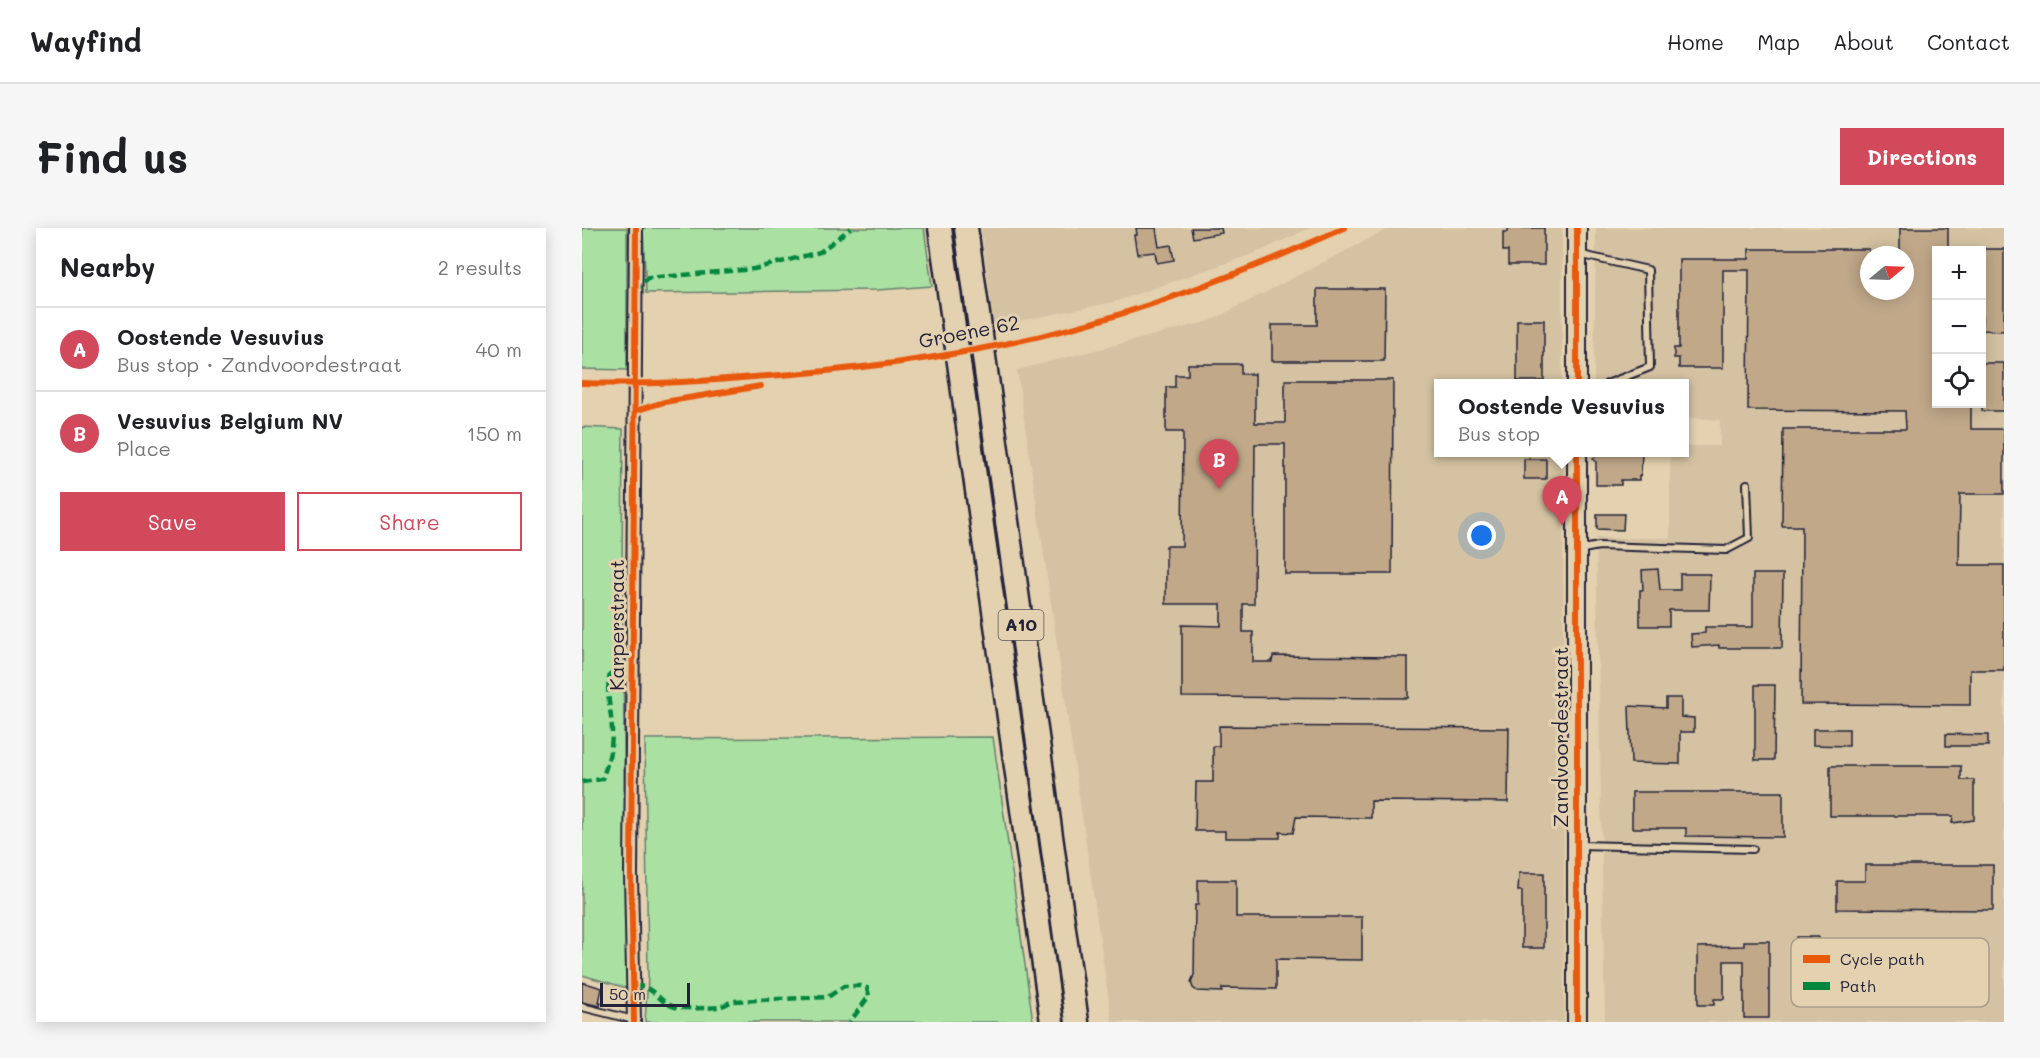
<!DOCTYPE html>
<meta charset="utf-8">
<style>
body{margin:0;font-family:Mali,sans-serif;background:#f6f6f6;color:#202124}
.controls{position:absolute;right:18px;top:18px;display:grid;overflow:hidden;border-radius:0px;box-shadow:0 3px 15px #0003}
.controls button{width:54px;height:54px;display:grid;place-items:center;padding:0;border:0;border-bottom:2px solid #e0e0e0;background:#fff;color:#202124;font:30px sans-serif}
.compass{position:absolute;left:1278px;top:18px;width:54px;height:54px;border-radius:50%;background:#fff;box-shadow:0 3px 15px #0003;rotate:71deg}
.scale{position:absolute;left:18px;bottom:15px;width:90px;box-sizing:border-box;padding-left:6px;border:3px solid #22223b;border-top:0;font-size:16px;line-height:21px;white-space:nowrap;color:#22223b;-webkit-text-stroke:4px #e3d1af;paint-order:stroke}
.you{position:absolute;left:900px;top:308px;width:21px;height:21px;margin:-15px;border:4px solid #fff;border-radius:50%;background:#1a73e8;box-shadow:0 0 0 9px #1a73e833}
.badge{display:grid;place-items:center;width:39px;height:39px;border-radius:50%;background:#d1495b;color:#fff;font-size:20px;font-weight:700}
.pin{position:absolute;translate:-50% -50px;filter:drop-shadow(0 2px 3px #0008)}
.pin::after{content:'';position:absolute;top:32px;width:21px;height:18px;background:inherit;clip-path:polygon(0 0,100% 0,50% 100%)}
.popup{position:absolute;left:852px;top:151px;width:255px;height:78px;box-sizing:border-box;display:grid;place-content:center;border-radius:0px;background:#fff;filter:drop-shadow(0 2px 4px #0005);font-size:20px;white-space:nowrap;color:#757577}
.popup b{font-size:22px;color:#202124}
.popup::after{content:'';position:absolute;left:50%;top:100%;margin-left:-12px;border:12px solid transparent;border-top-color:#fff}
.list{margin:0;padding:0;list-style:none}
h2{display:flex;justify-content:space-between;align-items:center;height:78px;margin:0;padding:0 24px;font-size:26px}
h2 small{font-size:20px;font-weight:400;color:#757577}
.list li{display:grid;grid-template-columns:39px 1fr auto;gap:18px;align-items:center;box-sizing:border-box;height:84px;padding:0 24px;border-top:2px solid #e0e0e0}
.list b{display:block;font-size:22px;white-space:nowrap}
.list p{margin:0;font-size:20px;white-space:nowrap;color:#757577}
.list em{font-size:20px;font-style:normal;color:#757577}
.actions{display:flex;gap:12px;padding:18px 24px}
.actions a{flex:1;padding:14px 0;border:2px solid #d1495b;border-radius:0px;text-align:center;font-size:21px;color:#d1495b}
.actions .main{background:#d1495b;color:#fff}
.icon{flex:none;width:33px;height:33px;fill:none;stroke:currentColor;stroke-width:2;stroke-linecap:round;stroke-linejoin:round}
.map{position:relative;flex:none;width:1422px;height:794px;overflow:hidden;border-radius:0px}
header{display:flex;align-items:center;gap:36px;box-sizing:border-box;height:84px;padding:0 30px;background:#fff;border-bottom:2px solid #e0e0e0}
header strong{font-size:28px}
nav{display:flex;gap:33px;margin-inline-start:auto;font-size:21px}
.intro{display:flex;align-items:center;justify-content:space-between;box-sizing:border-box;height:144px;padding:0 36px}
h1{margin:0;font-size:42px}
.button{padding:15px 27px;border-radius:0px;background:#d1495b;color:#fff;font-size:21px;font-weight:700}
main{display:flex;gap:36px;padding:0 36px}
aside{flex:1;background:#fff;border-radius:0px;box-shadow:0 3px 15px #0003}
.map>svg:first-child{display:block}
.built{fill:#d4c2a2;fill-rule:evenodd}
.green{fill:#abe0a3;stroke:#66816f;stroke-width:1.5}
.building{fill:#c0a889;stroke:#22223b;stroke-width:1.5}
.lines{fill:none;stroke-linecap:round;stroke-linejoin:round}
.service-casing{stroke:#22223b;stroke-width:10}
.minor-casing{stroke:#22223b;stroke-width:16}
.secondary-casing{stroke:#22223b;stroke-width:22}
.motorway-casing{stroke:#22223b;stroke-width:27}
.service{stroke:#e3d1af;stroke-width:6}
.minor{stroke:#e3d1af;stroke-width:12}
.secondary{stroke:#e3d1af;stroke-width:18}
.motorway{stroke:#e3d1af;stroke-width:22}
.quiet{stroke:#00873e;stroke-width:4.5;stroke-dasharray:9 4.5;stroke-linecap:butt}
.cycleway-casing{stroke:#e3d1af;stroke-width:10}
.cycleway{stroke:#e8590c;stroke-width:6}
.labels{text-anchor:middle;stroke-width:6;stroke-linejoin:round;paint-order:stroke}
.shield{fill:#e3d1af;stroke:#5c565e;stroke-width:1.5}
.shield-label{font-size:18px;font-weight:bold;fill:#22223b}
.street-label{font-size:20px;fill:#22223b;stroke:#e3d1af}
.key{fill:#e3d1af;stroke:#a99c8c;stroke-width:1.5}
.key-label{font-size:16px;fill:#22223b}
</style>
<header>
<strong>Wayfind</strong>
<nav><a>Home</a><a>Map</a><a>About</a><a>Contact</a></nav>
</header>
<div class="intro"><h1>Find us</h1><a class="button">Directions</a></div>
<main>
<aside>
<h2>Nearby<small>2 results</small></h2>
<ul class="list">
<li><span class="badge">A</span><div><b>Oostende Vesuvius</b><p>Bus stop · Zandvoordestraat</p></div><em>40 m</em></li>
<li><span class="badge">B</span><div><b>Vesuvius Belgium NV</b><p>Place</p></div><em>150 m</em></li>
</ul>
<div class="actions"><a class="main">Save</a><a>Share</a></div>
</aside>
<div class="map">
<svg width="1422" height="794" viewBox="0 0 1422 794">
<rect width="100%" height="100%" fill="#e3d1af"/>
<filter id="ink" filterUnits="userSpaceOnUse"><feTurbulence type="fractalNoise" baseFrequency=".0167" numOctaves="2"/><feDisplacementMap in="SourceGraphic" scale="12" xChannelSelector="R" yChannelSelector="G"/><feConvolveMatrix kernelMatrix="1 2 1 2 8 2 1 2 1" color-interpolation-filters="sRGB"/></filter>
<g filter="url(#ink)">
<path class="built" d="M399 0H728L676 24 532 74 412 98Z
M808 0H980V155L857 156V224L981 225 982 794H530L435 142 628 93Z
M1014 0H1422V794H1023L1014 310H1088V225L1103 224V218H1138V192L1103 189V156H1012ZM1354 22H1400V176H1354ZM1287 27H1323V63H1287Z"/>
<path class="green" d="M0 0H45V142L0 141Z
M61 0H342L350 58 295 62 64 65Z
M0 199 41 201 40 343 45 760 0 747Z
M411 509 451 794H63L66 750 63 511Z"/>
<path class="building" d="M554 0H574L577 19 589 17 592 32 575 35 573 24 555 26 552 7H555Z
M609 0H639L640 5 611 10Z
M926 0H962V37H926V23H921V4H926Z
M1318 0H1366V22H1354V176H1389V201H1422V266H1378L1377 337H1422V442H1388V477L1219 476 1220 298H1200L1201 201H1324L1323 183 1166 182 1167 42H1141V140H1097V130H1092V120H1097V31H1167V21H1287V63H1323V27H1318Z
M1400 21H1422V103L1400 102Z
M735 61H803L802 133H690V97H735Z
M935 92H962V153H935Z
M1400 135H1422V183H1400Z
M606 136H659V146H673V195H703V152H811L810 346H703V216H673L672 376H661V404H671V434H690L691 428 826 429V470L600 469V397L639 398V376H584V318H600L601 204H584V159H593V147H606Z
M1014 225H1060L1059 247 1057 248V252H1039V257H1014V234L1011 231 1014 228Z
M942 231H964V251H942Z
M1015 286H1042L1041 302 1015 301Z
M1076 341 1078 362H1098V346H1128L1127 382H1087V398H1058V362H1061L1060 342Z
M1171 346H1201L1200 420H1137V417L1110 419 1109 406 1123 405V399H1171Z
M1173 457H1193L1192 532H1173Z
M1084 470H1099V489L1112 490V504H1098V536L1049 535 1047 478 1084 480Z
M637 498 927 500 926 574 789 573V590L714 589 711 605 698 604V610H643V603H613L614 554H631V518H637Z
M1231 501H1267V518L1231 517Z
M1364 506 1406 507V518H1364Z
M1248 538H1379V552H1392V592L1370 595 1371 588H1248Z
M1050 564H1201V609L1104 608V600H1050Z
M1283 637H1411V682L1255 681V653H1283Z
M937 645H962V720H940V663H936Z
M616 652H654V689H780V732L694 731V761L640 760V764L615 763 611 760 609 754 612 747 613 677H616Z
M1215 709H1237V728H1212V719H1215Z
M1162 713H1187V790H1162V733H1142V771H1132V777H1116V719L1162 718Z
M1353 715H1368V739H1353Z
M0 754 20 760 17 775H19L18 778 0 774Z"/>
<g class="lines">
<defs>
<path id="service" d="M996 26 1066 42 1068 139 1025 156
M996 322 1017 318 1144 322 1167 310 1165 256
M996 617 1171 621
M0 779 52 792"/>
<path id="minor" d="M52 794 49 647 54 0"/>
<path id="secondary" d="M995 156V0
M995 794V224"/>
<path id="motorway" d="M358 0 470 794
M384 0 495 794"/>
</defs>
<use href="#service" class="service-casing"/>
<use href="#minor" class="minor-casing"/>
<use href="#secondary" class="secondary-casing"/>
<use href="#motorway" class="motorway-casing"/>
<use href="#service" class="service"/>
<use href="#minor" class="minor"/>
<use href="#secondary" class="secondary"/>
<use href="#motorway" class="motorway"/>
<path class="quiet" d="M53 64 66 50 172 41 238 24 269 0
M0 554 20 551C26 535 30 520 30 504 30 483 23 467 28 446L51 443
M52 759C70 754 76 775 93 779 102 781 128 780 137 779 141 778 146 775 151 773L246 769 262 758H279L285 760 287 768 268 794"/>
<defs>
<path id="cycleway" d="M0 155C58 157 114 154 172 149 292 141 414 124 529 89 609 65 686 34 762 0
M995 156V0
M53 183 82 174 179 158
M52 794 49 647 54 0
M995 794V224"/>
</defs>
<use href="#cycleway" class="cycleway-casing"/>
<use href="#cycleway" class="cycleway"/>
</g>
</g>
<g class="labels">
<rect class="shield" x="416.5" y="382" width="45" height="30" rx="4.5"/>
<g class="shield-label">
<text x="439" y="403">A10</text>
</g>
<g class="street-label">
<text transform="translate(387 104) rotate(-11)" y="7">Groene 62</text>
<text transform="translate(35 397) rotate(-90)" y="7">Karperstraat</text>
<text transform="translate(979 509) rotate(-90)" y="7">Zandvoordestraat</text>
</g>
</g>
<rect x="1209" y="710" width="198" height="69" rx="9" class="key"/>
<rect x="1221" y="727" width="27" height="8" fill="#e8590c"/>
<rect x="1221" y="754" width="27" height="8" fill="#00873e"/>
<g class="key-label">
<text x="1258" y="737">Cycle path</text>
<text x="1258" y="764">Path</text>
</g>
</svg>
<div class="controls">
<button>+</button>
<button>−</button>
<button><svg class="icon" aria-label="locate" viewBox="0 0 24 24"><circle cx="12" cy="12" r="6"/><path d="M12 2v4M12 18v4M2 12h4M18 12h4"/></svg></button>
</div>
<svg class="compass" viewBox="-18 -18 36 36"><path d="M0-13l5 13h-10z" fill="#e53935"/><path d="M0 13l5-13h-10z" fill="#757577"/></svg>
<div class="scale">50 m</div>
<div class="you"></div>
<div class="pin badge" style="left:980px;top:298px">A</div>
<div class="popup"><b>Oostende Vesuvius</b>Bus stop</div>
<div class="pin badge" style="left:637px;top:261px">B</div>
</div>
</main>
